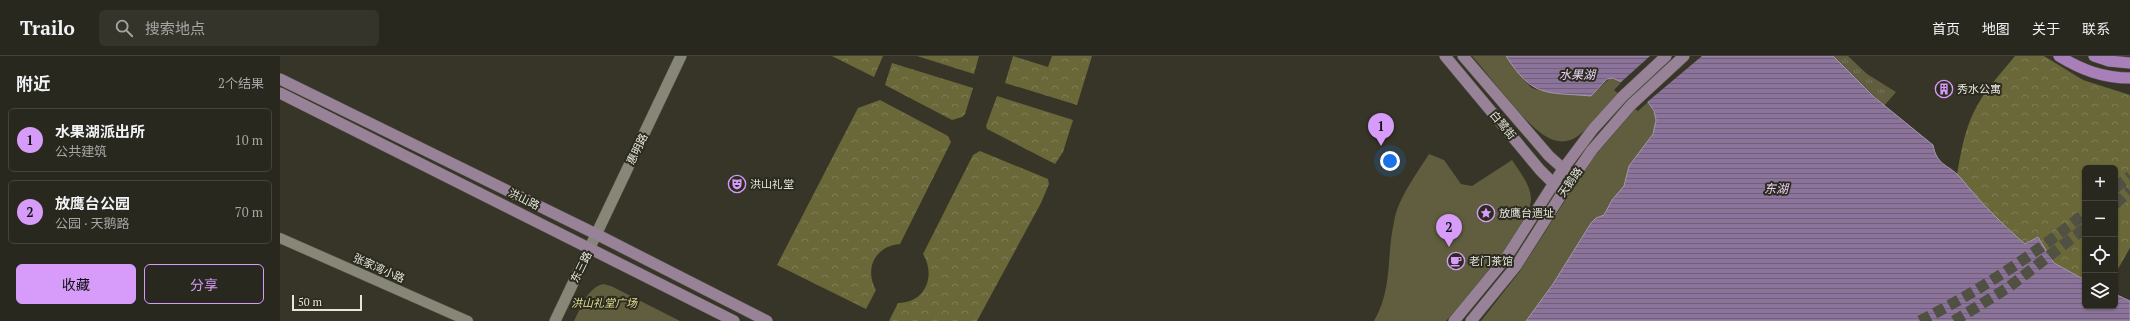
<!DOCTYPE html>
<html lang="zh">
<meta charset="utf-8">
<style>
body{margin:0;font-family:"PT Serif","Noto Sans SC",serif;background:#34342b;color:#f1f3f6}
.controls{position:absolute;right:12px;bottom:12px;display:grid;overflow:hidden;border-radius:6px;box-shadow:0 1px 3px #0004}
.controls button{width:36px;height:36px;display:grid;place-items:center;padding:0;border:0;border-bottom:1px solid #44443c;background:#28281e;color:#f1f3f6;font:20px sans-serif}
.scale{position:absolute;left:12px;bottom:10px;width:70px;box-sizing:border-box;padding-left:4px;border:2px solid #e6e6dd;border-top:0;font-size:11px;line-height:14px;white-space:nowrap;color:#e6e6dd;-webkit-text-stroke:3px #2c2b1f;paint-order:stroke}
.you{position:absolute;left:1110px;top:105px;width:14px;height:14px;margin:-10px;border:3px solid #fff;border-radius:50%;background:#1a73e8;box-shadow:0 0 0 6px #1a73e833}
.badge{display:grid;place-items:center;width:26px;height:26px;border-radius:50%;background:#d79bf9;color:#111;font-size:13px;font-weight:700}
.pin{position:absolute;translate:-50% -33px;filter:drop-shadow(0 1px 2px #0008)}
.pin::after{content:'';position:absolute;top:21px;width:14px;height:12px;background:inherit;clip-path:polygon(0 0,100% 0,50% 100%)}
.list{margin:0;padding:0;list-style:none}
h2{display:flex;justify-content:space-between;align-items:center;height:52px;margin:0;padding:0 16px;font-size:17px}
h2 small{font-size:13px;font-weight:400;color:#a5a6a4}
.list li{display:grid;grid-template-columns:26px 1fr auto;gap:12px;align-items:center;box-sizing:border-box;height:64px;margin:0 8px 8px;padding:0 8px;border:1px solid #44443c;border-radius:6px}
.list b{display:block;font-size:15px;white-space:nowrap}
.list p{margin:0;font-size:13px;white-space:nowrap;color:#a5a6a4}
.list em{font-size:13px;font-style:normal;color:#a5a6a4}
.actions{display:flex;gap:8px;padding:12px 16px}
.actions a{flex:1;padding:9px 0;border:1px solid #d79bf9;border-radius:6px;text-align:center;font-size:14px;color:#d79bf9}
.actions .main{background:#d79bf9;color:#111}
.icon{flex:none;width:22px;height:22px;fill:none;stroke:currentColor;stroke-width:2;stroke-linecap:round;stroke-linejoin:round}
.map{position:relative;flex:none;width:1850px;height:265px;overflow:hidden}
header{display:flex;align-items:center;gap:24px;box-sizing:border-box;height:56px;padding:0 20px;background:#28281e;border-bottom:1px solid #44443c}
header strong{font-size:19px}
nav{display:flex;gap:22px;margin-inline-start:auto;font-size:14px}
.search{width:280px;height:36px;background:#34342b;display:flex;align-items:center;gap:10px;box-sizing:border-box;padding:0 14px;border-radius:6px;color:#a5a6a4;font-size:15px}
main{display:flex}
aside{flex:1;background:#28281e}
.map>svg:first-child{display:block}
.grass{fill:url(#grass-tufts)}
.forest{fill:url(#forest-crowns)}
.park{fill:#605e3e}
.water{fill:url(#water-rules);stroke:#a796af}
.pier{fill:#363528}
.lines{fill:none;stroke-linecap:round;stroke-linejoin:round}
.trunk-tunnel{stroke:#505043;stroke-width:11;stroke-dasharray:11 5.5;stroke-linecap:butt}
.minor-casing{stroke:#525146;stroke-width:11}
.tertiary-casing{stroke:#525146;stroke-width:12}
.secondary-casing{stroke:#525146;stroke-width:12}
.primary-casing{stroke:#525146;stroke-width:12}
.minor{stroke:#878677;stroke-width:10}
.tertiary{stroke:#878677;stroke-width:11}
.secondary{stroke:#988298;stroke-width:11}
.primary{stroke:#a97fb9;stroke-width:11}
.labels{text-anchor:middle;stroke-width:4;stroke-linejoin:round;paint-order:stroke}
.poi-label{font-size:11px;fill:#e6e6dd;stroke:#2c2b1f;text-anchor:start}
.street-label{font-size:11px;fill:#e6e6dd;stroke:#2c2b1f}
.park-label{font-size:11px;font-style:italic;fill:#e4df94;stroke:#2c2b1f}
.water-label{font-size:12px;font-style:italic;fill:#ead2f8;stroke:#2c2b1f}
</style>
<header>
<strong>Trailo</strong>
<div class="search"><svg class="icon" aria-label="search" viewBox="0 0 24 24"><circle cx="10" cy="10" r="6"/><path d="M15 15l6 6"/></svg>搜索地点</div>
<nav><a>首页</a><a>地图</a><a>关于</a><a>联系</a></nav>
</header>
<main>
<aside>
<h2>附近<small>2个结果</small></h2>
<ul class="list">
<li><span class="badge">1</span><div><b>水果湖派出所</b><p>公共建筑</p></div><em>10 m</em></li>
<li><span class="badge">2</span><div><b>放鹰台公园</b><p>公园 · 天鹅路</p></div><em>70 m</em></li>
</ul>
<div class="actions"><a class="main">收藏</a><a>分享</a></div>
</aside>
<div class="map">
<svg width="1850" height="265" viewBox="0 0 1850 265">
<defs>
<pattern id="grass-tufts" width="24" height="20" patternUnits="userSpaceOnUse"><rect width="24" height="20" fill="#605e3e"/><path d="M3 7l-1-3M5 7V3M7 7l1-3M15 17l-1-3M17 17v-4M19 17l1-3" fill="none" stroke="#777559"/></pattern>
<pattern id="forest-crowns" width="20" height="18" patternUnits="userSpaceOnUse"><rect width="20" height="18" fill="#6a6739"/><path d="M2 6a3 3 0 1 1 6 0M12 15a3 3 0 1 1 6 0" fill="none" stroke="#7f7d55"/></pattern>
<pattern id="water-rules" width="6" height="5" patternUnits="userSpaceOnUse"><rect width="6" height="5" fill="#8c739b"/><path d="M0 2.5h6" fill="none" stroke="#706177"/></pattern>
</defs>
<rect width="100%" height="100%" fill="#363528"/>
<path class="grass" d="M1553 0H1568L1587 18 1616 36 1604 50Z"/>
<path class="forest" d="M552 0H603L594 21Z
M637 0H699L694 18Z
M733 0 768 11 772 0H812L797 49 725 27Z
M1735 0H1764L1803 24 1850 39V192L1835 218V112H1805V224L1774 207 1758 181 1745 188 1702 149 1677 118C1681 95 1685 71 1697 50 1707 32 1722 16 1735 0Z
M612 7 693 32 685 58 682 61 672 64 605 29Z
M717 40 793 64 783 96 775 108 707 73 706 70Z
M600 44 668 80 671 86 620 188C595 190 584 213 596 234L586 253 497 209 578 52Z
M700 95 768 123 769 128 761 147 697 265H609L618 247C646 247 656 219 643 198L693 99Z"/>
<path class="park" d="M1192 0H1226L1245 25 1252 32 1258 34 1311 40 1330 22 1342 26 1334 34 1339 38C1326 51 1313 69 1298 80 1289 87 1277 87 1267 81 1245 69 1210 20 1192 0Z
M1368 46 1376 60 1375 74 1365 90 1349 110 1344 132 1332 144 1324 159 1316 162 1311 167 1273 228 1249 261 1246 265H1201L1240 215 1311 104 1354 52 1358 55Z
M1149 98 1164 104 1181 128 1192 130 1232 104C1239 115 1251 129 1251 143 1250 172 1187 242 1166 265H1094C1113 232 1106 202 1114 166 1118 142 1136 119 1149 98Z
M323 228 331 230 400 265H294C301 252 307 232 323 228Z"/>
<path class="water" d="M1226 0H1553L1594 41 1653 89C1657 110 1668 108 1680 121 1700 146 1721 167 1745 188L1758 181 1774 207 1805 224V250H1835V238L1850 245V265H1246L1273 228 1311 167 1316 162 1324 159 1332 144 1344 130 1349 110 1373 78 1376 64 1374 55 1368 46 1342 26 1332 22 1327 23 1311 40C1265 36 1253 42 1226 0Z"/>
<path class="pier" d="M1370 0H1422L1366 47 1340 27Z"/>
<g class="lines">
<path class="trunk-tunnel" d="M1835 132 1850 120
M1835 148 1850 135
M1640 265C1699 235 1754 199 1805 157
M1674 265 1729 231 1805 172"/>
<defs>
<path id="minor" d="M0 182 188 265"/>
<path id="tertiary" d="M275 265 401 0"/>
<path id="secondary" d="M1165 0 1260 114 1278 132
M1183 0 1269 100 1288 117
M0 23 316 178 487 265
M0 37 454 265
M1174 265 1226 202 1283 113 1313 73 1342 41 1386 0
M1191 265 1236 210 1283 136 1312 94 1351 49 1404 0"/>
<path id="primary" d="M1779 0C1802 14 1823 22 1850 22
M1814 0 1829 5 1850 7"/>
</defs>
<use href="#minor" class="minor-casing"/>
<use href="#tertiary" class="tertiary-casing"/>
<use href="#secondary" class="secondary-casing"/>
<use href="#primary" class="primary-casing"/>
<use href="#minor" class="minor"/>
<use href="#tertiary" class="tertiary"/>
<use href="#secondary" class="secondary"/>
<use href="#primary" class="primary"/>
</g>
<defs>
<symbol id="building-ring" viewBox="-11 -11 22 22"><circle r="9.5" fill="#2c2b1f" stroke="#d79bf9" stroke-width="1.5"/><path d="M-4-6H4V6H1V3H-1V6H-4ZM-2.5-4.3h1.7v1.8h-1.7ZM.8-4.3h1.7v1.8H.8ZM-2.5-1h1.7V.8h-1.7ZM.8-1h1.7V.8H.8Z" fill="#d79bf9"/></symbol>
<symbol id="theatre-ring" viewBox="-11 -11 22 22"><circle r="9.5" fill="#2c2b1f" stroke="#d79bf9" stroke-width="1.5"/><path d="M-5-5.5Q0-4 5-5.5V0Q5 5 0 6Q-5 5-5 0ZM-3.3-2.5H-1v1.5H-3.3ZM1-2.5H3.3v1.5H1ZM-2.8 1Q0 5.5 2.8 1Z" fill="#d79bf9"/></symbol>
<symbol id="sight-ring" viewBox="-11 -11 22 22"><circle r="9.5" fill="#2c2b1f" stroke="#d79bf9" stroke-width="1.5"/><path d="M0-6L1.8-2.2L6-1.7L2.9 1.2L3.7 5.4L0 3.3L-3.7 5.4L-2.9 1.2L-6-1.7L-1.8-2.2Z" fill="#d79bf9"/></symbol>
<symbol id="cafe-ring" viewBox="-11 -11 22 22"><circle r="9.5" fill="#2c2b1f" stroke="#d79bf9" stroke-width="1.5"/><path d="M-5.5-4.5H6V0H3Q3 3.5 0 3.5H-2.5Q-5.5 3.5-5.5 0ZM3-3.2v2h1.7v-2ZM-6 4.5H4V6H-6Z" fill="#d79bf9"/></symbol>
</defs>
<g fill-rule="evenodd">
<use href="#building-ring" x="1654" y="23" width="20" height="20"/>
<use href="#theatre-ring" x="447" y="118" width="20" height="20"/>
<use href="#sight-ring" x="1196" y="147" width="20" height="20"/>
<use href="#cafe-ring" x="1166" y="195" width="20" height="20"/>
</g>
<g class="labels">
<g class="poi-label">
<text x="1677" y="37">秀水公寓</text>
<text x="470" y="132">洪山礼堂</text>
<text x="1219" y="161">放鹰台遗址</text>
<text x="1189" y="209">老门茶馆</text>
</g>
<g class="street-label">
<text transform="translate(1223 69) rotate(50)" y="4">白鹭街</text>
<text transform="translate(357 93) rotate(-64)" y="4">惠明路</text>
<text transform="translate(1290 126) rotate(-55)" y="4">天鹅路</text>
<text transform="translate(244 143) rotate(26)" y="4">洪山路</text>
<text transform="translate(301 211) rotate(-64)" y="4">东三路</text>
<text transform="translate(99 212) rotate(24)" y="4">张家湾小路</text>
</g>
<g class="park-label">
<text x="324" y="251">洪山礼堂广场</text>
</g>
<g class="water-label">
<text x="1297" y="23">水果湖</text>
<text x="1496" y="137">东湖</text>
</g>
</g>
</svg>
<div class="controls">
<button>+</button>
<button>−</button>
<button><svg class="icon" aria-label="locate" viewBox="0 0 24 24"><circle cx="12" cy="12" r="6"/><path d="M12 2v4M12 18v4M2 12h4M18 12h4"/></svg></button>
<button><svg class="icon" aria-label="layers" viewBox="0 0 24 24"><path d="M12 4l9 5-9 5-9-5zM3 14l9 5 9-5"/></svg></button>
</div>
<div class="scale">50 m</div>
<div class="you"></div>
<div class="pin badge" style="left:1101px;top:90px">1</div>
<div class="pin badge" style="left:1169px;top:191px">2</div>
</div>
</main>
